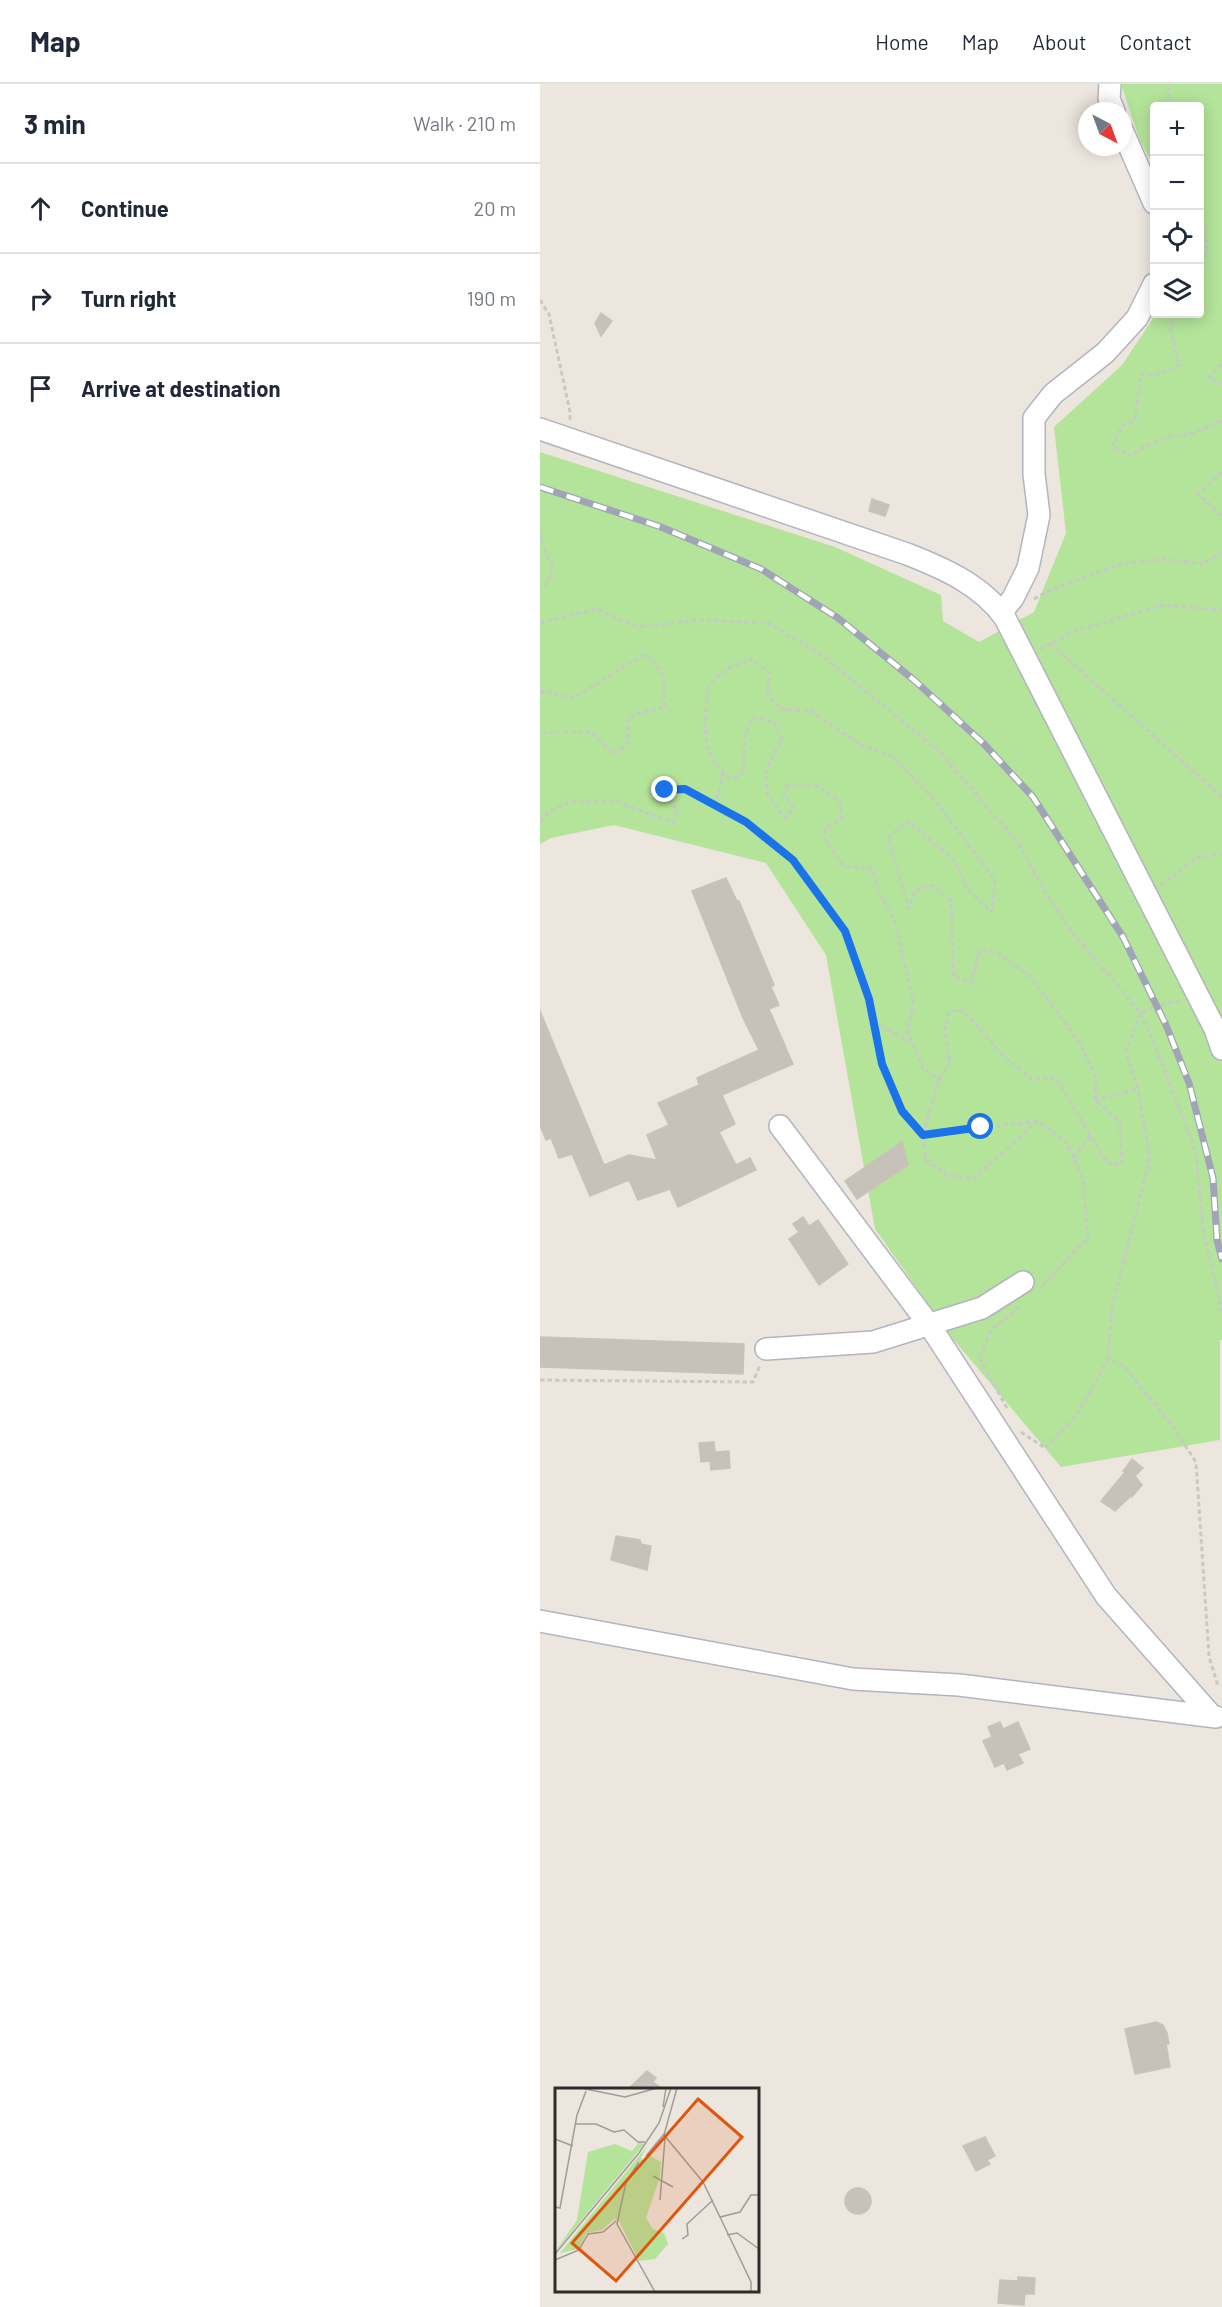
<!DOCTYPE html>
<meta charset="utf-8">
<style>
body{margin:0;font-family:Barlow,sans-serif;background:#f6f6f7;color:#1f2937}
.controls{position:absolute;right:18px;top:18px;display:grid;overflow:hidden;border-radius:6px;box-shadow:0 3px 15px #0003}
.controls button{width:54px;height:54px;display:grid;place-items:center;padding:0;border:0;border-bottom:2px solid #e0e1e3;background:#fff;color:#1f2937;font:30px sans-serif}
.compass{position:absolute;left:538px;top:18px;width:54px;height:54px;border-radius:50%;background:#fff;box-shadow:0 3px 15px #0003;rotate:139deg}
.stop{position:absolute;width:18px;height:18px;margin:-14px;border:4px solid #1a73e8;border-radius:50%;background:#fff}
.stop.end{background:#1a73e8;border-color:#fff;box-shadow:0 2px 6px #0008}
.list{margin:0;padding:0;list-style:none}
h2{display:flex;justify-content:space-between;align-items:center;height:78px;margin:0;padding:0 24px;font-size:26px}
h2 small{font-size:20px;font-weight:400;color:#747a83}
.list li{display:grid;grid-template-columns:39px 1fr auto;gap:18px;align-items:center;box-sizing:border-box;height:90px;padding:0 24px;border-top:2px solid #e0e1e3}
.list b{display:block;font-size:22px;white-space:nowrap}
.list em{font-size:20px;font-style:normal;color:#747a83}
.icon{flex:none;width:33px;height:33px;fill:none;stroke:currentColor;stroke-width:2;stroke-linecap:round;stroke-linejoin:round}
.map{position:relative;flex:none;width:682px;height:2223px;overflow:hidden}
header{display:flex;align-items:center;gap:36px;box-sizing:border-box;height:84px;padding:0 30px;background:#fff;border-bottom:2px solid #e0e1e3}
header strong{font-size:28px}
nav{display:flex;gap:33px;margin-inline-start:auto;font-size:21px}
main{display:flex}
aside{flex:1;background:#fff}
.map>svg:first-child{display:block}
.green{fill:#b4e49a}
.building{fill:#c6c1b9;stroke:#c9c2b7;stroke-width:1.5}
.lines{fill:none;stroke-linecap:round;stroke-linejoin:round}
.minor-casing{stroke:#b2b4bf;stroke-width:24}
.path{stroke:#c8c8c8;stroke-width:3;stroke-dasharray:4.5 3;stroke-linecap:butt}
.minor{stroke:#fff;stroke-width:21}
.rail-casing{stroke:#a0a4b6;stroke-width:7}
.rail{stroke:#fff;stroke-width:4.5;stroke-dasharray:14;stroke-linecap:butt}
.route{stroke:#1a73e8;stroke-width:8}
.inset-road{fill:none;stroke:#a09c97;stroke-width:1.5}
.view{fill:#df570e;fill-opacity:0.15;stroke:#df570e;stroke-width:3}
.inset-edge{fill:none;stroke:#2c2c2c;stroke-width:3}
</style>
<header>
<strong>Map</strong>
<nav><a>Home</a><a>Map</a><a>About</a><a>Contact</a></nav>
</header>
<main>
<aside>
<h2>3 min<small>Walk · 210 m</small></h2>
<ul class="list">
<li><svg class="icon" aria-label="ahead" viewBox="0 0 24 24"><path d="M12 20V5M6 11l6-6 6 6"/></svg><div><b>Continue</b></div><em>20 m</em></li>
<li><svg class="icon" aria-label="right" viewBox="0 0 24 24"><path d="M7 20v-9h11M14 6l5 5-5 5"/></svg><div><b>Turn right</b></div><em>190 m</em></li>
<li><svg class="icon" aria-label="arrive" viewBox="0 0 24 24"><path d="M6 21V4h12l-3 4 3 4H6"/></svg><div><b>Arrive at destination</b></div></li>
</ul>
</aside>
<div class="map">
<svg width="682" height="2223" viewBox="0 0 682 2223">
<rect width="100%" height="100%" fill="#ede6de"/>
<path class="green" d="M581 0H682V1256H680V1356L521 1383 413 1255 335 1145 286 871 226 779 74 741 11 754 0 760V368L295 463 401 511 403 537 439 558 494 528 526 449 514 343 582 281 616 230H660V22H614V82L600 57Z"/>
<path class="building" d="M61 229 72 237 61 252 55 239Z
M332 415 349 421 345 432 329 427Z
M186 794 197 817H199L234 901 231 903 239 921 229 925 253 980 182 1011 195 1040 179 1048 196 1081 210 1074 216 1086 138 1123 130 1105 98 1116 89 1096 50 1112 32 1070 19 1074 11 1054 6 1056 0 1041V927L64 1081 89 1071 117 1076 107 1051 129 1041 118 1019 159 1001 157 994 219 966 203 934 152 807Z
M362 1058 368 1081 317 1115 305 1097Z
M263 1133 269 1142 278 1136 308 1180 279 1201 249 1155 259 1148 253 1140Z
M0 1253 204 1260 203 1290 0 1283Z
M174 1358 175 1368 189 1367 190 1384 171 1386 170 1377 161 1378 159 1359Z
M592 1375 603 1384 595 1392 602 1401 592 1413 591 1412 575 1427 561 1417 585 1388 583 1387Z
M76 1452 100 1456 101 1460 111 1462 107 1486 71 1476Z
M460 1638 463 1645 478 1638 490 1665 478 1670 483 1679 467 1686 464 1679 455 1683 443 1657 452 1653 448 1643Z
M616 1938 623 1941 627 1949 629 1960H626L630 1983 595 1990 585 1945Z
M107 1987 116 1994 113 1998 124 2006H87Z
M445 2053 455 2072 447 2076 450 2080 436 2087 423 2062Z
M305 2117a13 13 0 1 1 26 0a13 13 0 1 1-26 0Z
M478 2193 495 2194 494 2210H485L484 2221 458 2219 460 2196 478 2197Z"/>
<g class="lines">
<defs>
<path id="minor" d="M570 0 569 15 574 27
M583 48 614 119
M0 345 367 470C403 484 442 501 465 534L675 945 682 965
M461 529 473 514 488 484 499 431 494 390V334L513 310 565 269 597 234 614 200
M240 1042 390 1242 566 1512 671 1631
M226 1265 333 1258 442 1224 483 1198
M0 1537 313 1595 419 1601 676 1633"/>
</defs>
<use href="#minor" class="minor-casing"/>
<path class="path" d="M628 22 629 0
M660 106V114
M660 125 667 167 660 177
M0 216 9 230 30 328V338
M636 230 630 243 639 282 614 291 601 290 595 336 583 341 572 362 591 372 604 363 629 353 650 350 682 337
M682 280 669 294 682 300
M682 388 658 410 682 432
M0 450 6 469 13 482 7 501H0
M494 515 510 506 581 480 625 475 663 480 682 468
M0 539 56 525 99 543 158 536 228 539 280 570 399 667 478 759 504 806 530 846 600 928 612 954 656 1068 663 1145 682 1228
M511 560 682 713
M500 565 536 547 623 521 682 526
M0 607 34 614 104 570C127 584 123 598 125 623L89 632 87 661 73 670 52 648 0 649
M175 722 183 690
M0 737 10 727 31 718H78L133 739 137 726 125 706 145 705 206 738 253 776 305 847 329 915 342 980 362 1027 383 1051 497 1037 526 1057 543 1095 548 1154 501 1203
M621 801 656 774 682 770
M621 921 642 916
M334 938 370 957
M399 995 383 1051 386 1076 407 1091 435 1094 496 1038
M555 1016 556 994 540 959 491 893 458 869 440 866 431 899 414 893 411 817 392 801 375 806 369 824 348 754 368 737 416 778 427 805 452 828 455 796 392 713 352 672 321 661 271 627 241 625 227 610 230 589 211 575 189 584 170 599C164 631 157 679 194 695L204 687 205 651 213 634 234 637 242 655 226 686 227 709 244 734 253 724 244 710 247 702H278L300 718 302 734 286 744 284 753 303 782 332 785 340 811 355 838 373 917 368 948 384 986 399 995 410 978 405 946 409 927H423L464 972 491 995 516 994 567 1079 582 1080 580 1038 555 1016 598 1005
M534 1074 550 1052
M568 1276 572 1223 610 1075 598 1005 586 968 600 928 612 924
M0 1296 213 1298 220 1281
M467 1324 439 1274 451 1246 481 1222
M481 1348 505 1364 536 1332 568 1276 584 1282 633 1343 656 1378 669 1572 677 1599 682 1601"/>
<use href="#minor" class="minor"/>
<defs>
<path id="rail" d="M0 403 121 443 221 485 298 534 374 596 443 659 493 713 583 853 626 941 649 999 673 1094 677 1156 682 1175"/>
</defs>
<use href="#rail" class="rail-casing"/>
<use href="#rail" class="rail"/>
</g>
<g class="lines">
<path class="route" d="M125 706 145 705 206 738 253 776 305 847 329 915 342 980 362 1027 383 1051 441 1043"/>
</g>
<g transform="translate(15 2004)">
<rect width="204" height="204" fill="#ede6de"/>
<path d="M84 54 89 56 0 164 22 132 33 64 60 56 77 63ZM93 57 86 69 88 73 94 67 106 74 105 89 91 130 98 141 109 145 113 156 100 171 84 173 64 133 59 131 47 142 31 145 24 161 5 165Z" fill="#b4e49a"/>
<path class="inset-road" d="M26 0 70 9 102 0M122 0 109 47 148 94 165 129 185 124 196 107H204M108 19 111 0M21 36H41L59 44 69 42 83 54H90M0 51 18 58M91 68 109 46M84 74 71 94 62 136 100 204M98 88 118 99M105 112 110 50M0 119 5 120 22 27 31 3M165 129 196 194V204M172 147 182 145 204 161M127 151 133 147 132 136 158 112M0 166 84 65 104 35 116 0M0 172 24 162 33 146 48 144 61 133"/>
<path class="view" d="M143 11 187 49 61 193 17 155Z"/>
<rect width="204" height="204" class="inset-edge"/>
</g>
</svg>
<div class="controls">
<button>+</button>
<button>−</button>
<button><svg class="icon" aria-label="locate" viewBox="0 0 24 24"><circle cx="12" cy="12" r="6"/><path d="M12 2v4M12 18v4M2 12h4M18 12h4"/></svg></button>
<button><svg class="icon" aria-label="layers" viewBox="0 0 24 24"><path d="M12 4l9 5-9 5-9-5zM3 14l9 5 9-5"/></svg></button>
</div>
<svg class="compass" viewBox="-18 -18 36 36"><path d="M0-13l5 13h-10z" fill="#e53935"/><path d="M0 13l5-13h-10z" fill="#747a83"/></svg>
<div class="stop" style="left:441px;top:1043px"></div>
<div class="stop end" style="left:125px;top:706px"></div>
</div>
</main>
